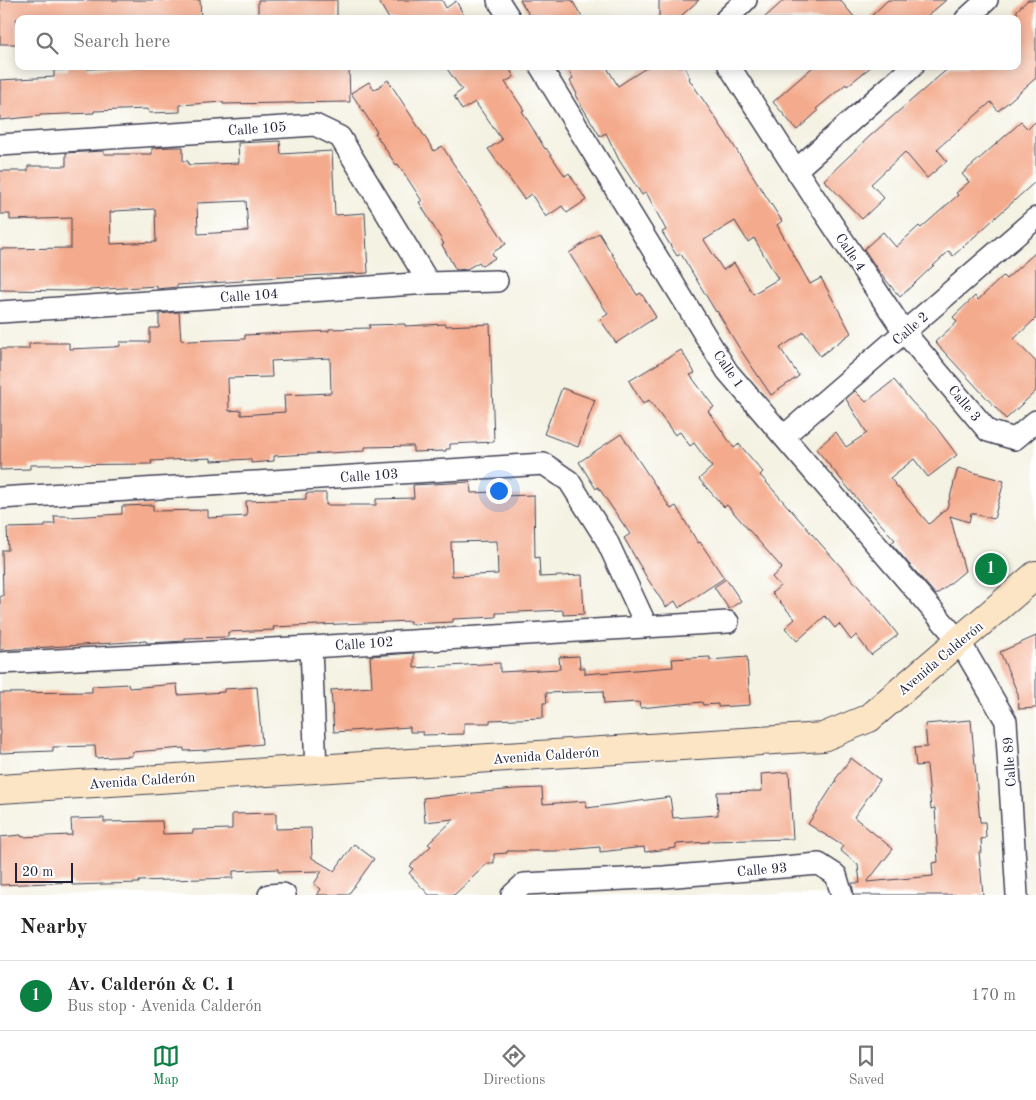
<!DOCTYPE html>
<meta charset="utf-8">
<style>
body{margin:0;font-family:"Old Standard TT",serif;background:#f2f2f2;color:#222}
.scale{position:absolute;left:15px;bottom:12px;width:58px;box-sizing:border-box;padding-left:5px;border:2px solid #22223b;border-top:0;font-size:14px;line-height:18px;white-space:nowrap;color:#22223b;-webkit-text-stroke:4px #fff;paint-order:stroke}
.you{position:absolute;left:498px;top:490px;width:18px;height:18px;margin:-12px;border:4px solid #fff;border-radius:50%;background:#1a73e8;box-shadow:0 0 0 8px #1a73e833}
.badge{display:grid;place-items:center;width:32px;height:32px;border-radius:50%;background:#0b8043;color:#fff;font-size:16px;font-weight:700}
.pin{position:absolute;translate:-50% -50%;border:2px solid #fff;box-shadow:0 1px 5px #0006}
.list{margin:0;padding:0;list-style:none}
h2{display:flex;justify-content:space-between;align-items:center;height:65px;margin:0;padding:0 20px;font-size:21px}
h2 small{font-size:16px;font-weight:400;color:#767676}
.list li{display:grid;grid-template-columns:32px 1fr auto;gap:15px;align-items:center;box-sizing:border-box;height:70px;padding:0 20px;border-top:1px solid #e0e0e0}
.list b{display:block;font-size:19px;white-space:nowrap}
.list p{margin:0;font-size:16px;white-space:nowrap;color:#767676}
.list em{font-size:16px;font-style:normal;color:#767676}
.icon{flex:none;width:28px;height:28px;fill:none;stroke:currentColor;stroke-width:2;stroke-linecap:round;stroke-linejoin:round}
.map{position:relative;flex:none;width:1036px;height:895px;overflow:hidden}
.search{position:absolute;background:#fff;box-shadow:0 2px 12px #0003;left:15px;right:15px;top:15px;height:55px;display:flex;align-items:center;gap:12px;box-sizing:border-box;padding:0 18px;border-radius:10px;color:#767676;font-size:19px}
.sheet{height:135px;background:#fff}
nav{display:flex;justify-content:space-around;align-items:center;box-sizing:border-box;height:70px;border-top:1px solid #e0e0e0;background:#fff;font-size:14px;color:#767676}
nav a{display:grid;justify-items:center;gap:2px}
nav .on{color:#0b8043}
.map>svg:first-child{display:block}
.building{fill:#f4ab8d;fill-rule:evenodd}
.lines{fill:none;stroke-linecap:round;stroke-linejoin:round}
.street-casing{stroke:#424154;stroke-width:24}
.secondary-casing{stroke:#424154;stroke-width:30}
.street{stroke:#fff;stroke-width:21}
.secondary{stroke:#fce5c4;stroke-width:28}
.labels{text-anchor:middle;stroke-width:4;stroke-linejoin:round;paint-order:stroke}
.street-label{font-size:14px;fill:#22223b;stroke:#fff}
</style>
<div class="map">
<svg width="1036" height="895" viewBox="0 0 1036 895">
<rect width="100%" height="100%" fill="#fff"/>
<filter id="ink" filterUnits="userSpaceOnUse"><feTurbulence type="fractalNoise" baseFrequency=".02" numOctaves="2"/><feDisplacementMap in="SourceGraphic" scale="10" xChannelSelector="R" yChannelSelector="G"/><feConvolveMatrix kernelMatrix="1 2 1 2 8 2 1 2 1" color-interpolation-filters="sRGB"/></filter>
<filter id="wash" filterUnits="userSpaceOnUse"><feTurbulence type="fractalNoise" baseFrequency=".0096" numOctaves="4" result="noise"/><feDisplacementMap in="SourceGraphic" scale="20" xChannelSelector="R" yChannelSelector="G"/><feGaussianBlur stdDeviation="1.12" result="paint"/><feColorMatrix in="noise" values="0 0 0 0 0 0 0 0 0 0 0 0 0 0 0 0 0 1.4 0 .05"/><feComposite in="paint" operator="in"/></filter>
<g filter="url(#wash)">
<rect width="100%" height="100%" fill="#f4f2e2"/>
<g id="blocks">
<path class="building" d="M0 0H200L201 19H16L17 44H0Z
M258 0H337V19H258Z
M378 0H442L446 8 456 1 466 19H389Z
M520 0H572L583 19H532Z
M659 0H699L682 15V19H659Z
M784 0H840L856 19H763Z
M888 0H946L924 19H868Z
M1028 0H1036V78L998 111 991 102 937 149 947 161 927 178 905 152 871 184 884 198 862 219 824 180 870 136 951 66H1017V10Z
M68 66H87V69L154 66H349L350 102 223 104V102L180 105V112L149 113 148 109 94 111V113L40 115V116L0 120V80L54 77V70H68Z
M445 66H508L514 77 505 82 524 110 522 111 545 149 546 148 565 176 569 173 586 200 567 213 562 206 546 217 531 194 524 199 488 149 502 140 475 102 462 110 454 96 462 90Z
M566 66H606L618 86 649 66H684L690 78 689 79 725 132 782 221 777 225 810 284 821 278 851 333 820 356 804 332 780 348 799 376 771 395 738 346 717 311 716 312 681 254 677 256 662 232 666 230 646 192 642 195 619 160 606 133 600 136 575 95 577 94 570 81 573 79ZM735 221 748 242 754 238 778 279 753 294 734 263 723 270 704 240Z
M814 66H872L847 86 846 84 816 109 818 111 797 130 773 102Z
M388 80 434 151 442 146 506 244 492 253 495 258 482 266 479 262 467 269 456 270 442 245 444 244 419 202 422 201 398 164 396 165 375 133 377 132 351 93 369 82 374 90Z
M1036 121V181L953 256 949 251 900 297 880 273 864 249 883 232 896 247 919 226 921 228 958 195 956 193 969 182 962 174 1021 122 1028 129Z
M280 141 281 154 332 151 335 215 365 213 368 273 243 279V281L177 285V287L157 289V286L73 291 0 290V249L71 248V218L10 220V214H0V171H28V166H66V153L104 151V154H152V148L171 147H183V161H188L189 165 239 163 238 143ZM246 201 248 231 198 234 197 203ZM155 209 156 242 111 244 110 212H114V211Z
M599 233 637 295 641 293 656 317 616 343 600 319 608 314 569 253Z
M1036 252V318L1014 339 1036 362V391L1006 419 935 342 957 322 953 317 975 296 978 300 1003 276 1006 279Z
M179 312 181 340 188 341 245 339V335L329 331V329L370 328 369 325 405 324V326L446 324V326L490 324 494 442 450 444V449H446V451L413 452V446L365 447V451L274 456V461L251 463V459L211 461V458L151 461 152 464 30 465V469L0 470V349H29V344L35 343H69V349L114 347 120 346V342H150V328H159V314ZM330 358 331 393 284 395 285 412 241 415V410L229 411 228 378 272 377 271 361Z
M681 350 695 373 690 375 714 407 708 411 734 448 739 444 763 472 760 475 878 609 898 635 871 655 856 635 851 640 839 624 835 628 825 616 797 641 785 628 795 619 772 593 780 586 772 577 782 568 727 505 724 507 699 479 712 467 694 443 690 446 680 432 675 435 649 400 643 404 629 381Z
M894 380 911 401 936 427 957 455 928 477 914 459 890 478 929 524 947 508 958 468 1004 481 994 519 971 513 969 522 950 516 965 571 936 595 891 543 895 540 869 511 868 512 816 449 836 432 846 447 867 433 846 399 855 391 866 402Z
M562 388 595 400 578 447 544 434Z
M621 434 671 509 676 506 698 543 700 542 724 578 679 608 675 601 666 607 647 578 624 538 630 534 598 487 596 489 579 462Z
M470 482 471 493 498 492V496L534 495 535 558 539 557 540 577 582 575 584 614 563 615V610L496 613V617L453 619V622L410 624V621L273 627 274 630 228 632V637L185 638V641L147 643 146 641 0 650V596H3L2 550H8L7 528 45 527V524H55L54 516H69L70 517 122 514V506L153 505V511L208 510V518L247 516 246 501 306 499V493H326V505H376V499L414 498 413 485ZM497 541 498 574 452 576 451 542Z
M726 579 741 601 729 609 714 587Z
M1036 636V708L1019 709 1018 694 1000 652Z
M414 653V668L500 663V672L560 669 559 657 579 656 580 668H585V674L673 667 672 659 710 657V660L747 657 750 705 718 707V704L703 705 702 702 640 708 639 702 604 704 603 691 546 693 547 703H543V718L490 720V723H464V734L423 735V732H410V727L334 732 331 690 372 687 370 656Z
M128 684 129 688 177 684 178 695 224 692V689L257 687 262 744 207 750 184 751V748L132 752V756L96 758 95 746 53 747V751L0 753V693L92 692V686Z
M971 720 980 822H985L986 838 981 839 982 852H979L983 895H854L852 883H860L858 865 840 850 843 846 808 824 836 781 835 780 851 758 880 780 854 817 893 849 867 882 933 876 932 863 938 862 935 808 931 809 927 765 916 766 914 748 927 747 925 724Z
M789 772 793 839 708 841 709 842 676 844V848L645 852 644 847 600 852V847L555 851H507V853L494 854V863H488L454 895H429L409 873 413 869 410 866 431 846 428 844 454 819 425 822 423 798 515 789 542 788 543 804 586 801 587 808 670 797 673 818 718 815 717 792 762 791 761 774Z
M276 813V829L311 828 312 858 334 871 354 844 374 859 348 895H317L321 889 314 884 322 871 278 872V869L233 871V878L139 881V883L72 885V882L0 885V837L21 835 22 837 72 835 71 819 104 818V822L162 821 163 834 193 833V830L232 829V814Z"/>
</g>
</g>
<g filter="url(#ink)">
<use href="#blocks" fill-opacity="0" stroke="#424154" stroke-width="1"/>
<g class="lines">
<defs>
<path id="street" d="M498 0 510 19
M726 19 746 0
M966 19 987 0
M540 66 727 371 960 642 1006 721 1017 895
M729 66 796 170 905 333 988 431 1015 439 1036 421
M0 145 315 125 340 137 429 283
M796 170 913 66
M0 312 429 283 497 281
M784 436 1036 218
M0 498 544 464 569 481 606 539 646 625
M311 647 316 770
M0 663 311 647 728 622
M269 895 282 894 285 895
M512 895 524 884 664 877 819 864 836 875 842 895"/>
<path id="secondary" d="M0 789 823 737 869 718 1036 575"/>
</defs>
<use href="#street" class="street-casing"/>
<use href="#secondary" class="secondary-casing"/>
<use href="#street" class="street"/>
<use href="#secondary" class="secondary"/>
</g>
</g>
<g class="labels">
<g class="street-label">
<text transform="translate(257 128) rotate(-4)" y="5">Calle 105</text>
<text transform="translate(851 252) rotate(56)" y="5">Calle 4</text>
<text transform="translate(249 295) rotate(-4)" y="5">Calle 104</text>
<text transform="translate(910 328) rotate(-41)" y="5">Calle 2</text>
<text transform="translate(729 369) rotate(55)" y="5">Calle 1</text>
<text transform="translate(965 403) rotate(50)" y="5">Calle 3</text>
<text transform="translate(369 475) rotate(-4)" y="5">Calle 103</text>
<text transform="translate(364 643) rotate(-4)" y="5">Calle 102</text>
<text transform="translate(940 658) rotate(-40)" y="5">Avenida Calderón</text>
<text transform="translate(546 755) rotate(-4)" y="5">Avenida Calderón</text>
<text transform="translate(1009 762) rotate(-94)" y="5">Calle 89</text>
<text transform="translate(142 780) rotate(-4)" y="5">Avenida Calderón</text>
<text transform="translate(762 869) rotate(-5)" y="5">Calle 93</text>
</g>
</g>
</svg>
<div class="scale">20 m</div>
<div class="you"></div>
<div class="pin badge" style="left:991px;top:569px">1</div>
<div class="search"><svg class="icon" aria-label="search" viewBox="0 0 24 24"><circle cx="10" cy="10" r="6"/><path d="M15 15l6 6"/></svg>Search here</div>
</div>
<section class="sheet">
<h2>Nearby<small></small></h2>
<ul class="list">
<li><span class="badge">1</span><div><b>Av. Calderón &amp; C. 1</b><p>Bus stop · Avenida Calderón</p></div><em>170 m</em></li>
</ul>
</section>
<nav>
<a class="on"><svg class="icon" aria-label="map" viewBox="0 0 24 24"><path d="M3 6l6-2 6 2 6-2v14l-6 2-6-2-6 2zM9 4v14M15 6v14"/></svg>Map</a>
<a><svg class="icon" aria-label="directions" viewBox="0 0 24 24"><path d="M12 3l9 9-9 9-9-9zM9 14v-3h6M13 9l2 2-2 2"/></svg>Directions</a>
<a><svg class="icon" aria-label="saved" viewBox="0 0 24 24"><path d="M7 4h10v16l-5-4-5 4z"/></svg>Saved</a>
</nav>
